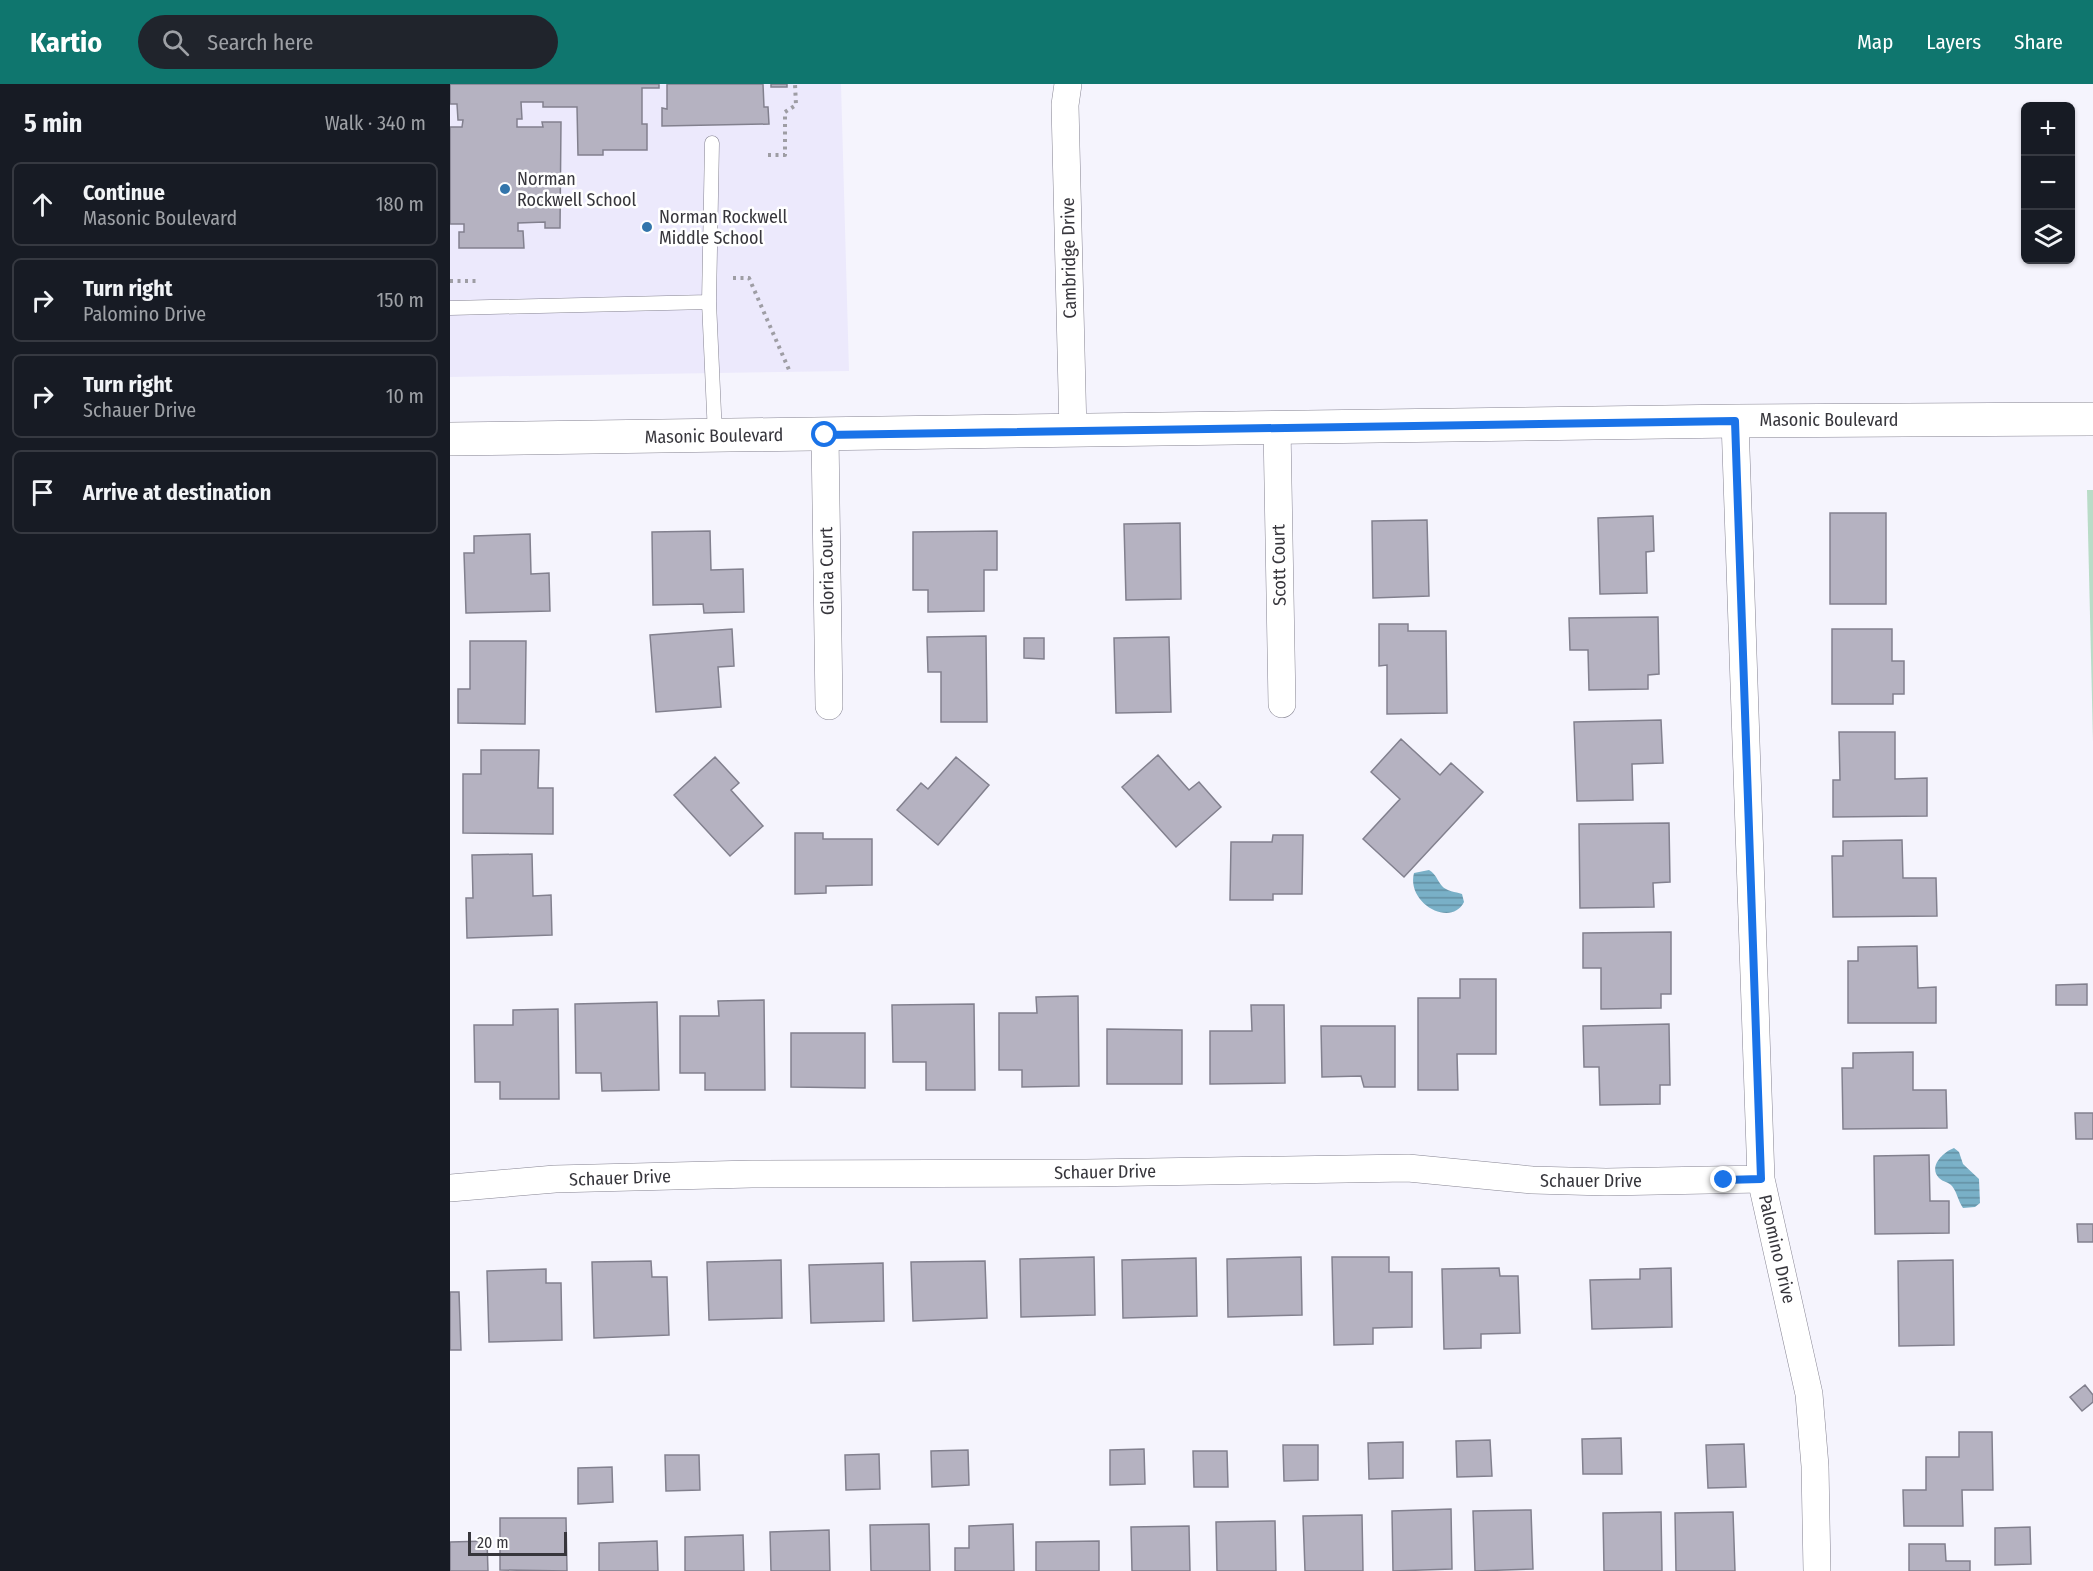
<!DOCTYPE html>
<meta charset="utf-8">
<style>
body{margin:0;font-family:"Fira Sans Condensed",sans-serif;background:#20242c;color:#f1f3f6}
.controls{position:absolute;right:18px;top:18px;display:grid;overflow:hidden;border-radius:9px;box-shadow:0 2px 4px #0004}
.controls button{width:54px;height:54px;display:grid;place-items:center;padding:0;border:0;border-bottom:2px solid #363941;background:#171b24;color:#f1f3f6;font:30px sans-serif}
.scale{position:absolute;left:18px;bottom:15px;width:99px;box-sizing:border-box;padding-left:6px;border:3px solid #37363c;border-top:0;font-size:16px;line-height:21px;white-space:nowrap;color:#37363c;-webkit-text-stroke:4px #fff;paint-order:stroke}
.stop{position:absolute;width:18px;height:18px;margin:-14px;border:4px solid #1a73e8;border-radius:50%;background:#fff}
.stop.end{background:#1a73e8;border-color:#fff;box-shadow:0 2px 6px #0008}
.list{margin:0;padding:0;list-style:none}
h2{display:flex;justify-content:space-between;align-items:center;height:78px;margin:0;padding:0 24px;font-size:26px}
h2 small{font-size:20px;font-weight:400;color:#9ea1a6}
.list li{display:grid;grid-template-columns:39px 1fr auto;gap:18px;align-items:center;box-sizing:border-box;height:84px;margin:0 12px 12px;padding:0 12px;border:2px solid #363941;border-radius:9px}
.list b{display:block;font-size:22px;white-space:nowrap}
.list p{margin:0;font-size:20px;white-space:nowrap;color:#9ea1a6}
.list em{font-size:20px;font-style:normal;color:#9ea1a6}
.icon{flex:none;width:33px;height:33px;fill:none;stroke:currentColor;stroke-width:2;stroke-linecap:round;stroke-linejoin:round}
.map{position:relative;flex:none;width:1643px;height:1487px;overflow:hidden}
header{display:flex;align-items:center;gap:36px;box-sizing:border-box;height:84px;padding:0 30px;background:#0f766e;color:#fff}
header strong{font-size:28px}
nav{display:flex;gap:33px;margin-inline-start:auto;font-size:21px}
.search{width:420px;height:54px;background:#20242c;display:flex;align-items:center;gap:15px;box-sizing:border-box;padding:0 21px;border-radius:33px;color:#9ea1a6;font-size:22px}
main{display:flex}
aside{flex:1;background:#171b24}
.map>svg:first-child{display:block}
.built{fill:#ece9fc}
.grass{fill:#b9dcc7}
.water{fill:url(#water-rules)}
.building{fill:#b5b2c1;stroke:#82808e;stroke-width:1.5}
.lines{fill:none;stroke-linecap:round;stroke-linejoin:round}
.service-casing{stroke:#868492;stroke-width:15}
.minor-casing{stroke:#868492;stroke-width:28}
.tertiary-casing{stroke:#868492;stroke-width:34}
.path{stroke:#9e9da4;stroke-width:4;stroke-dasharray:3 4.5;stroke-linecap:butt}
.service{stroke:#fff;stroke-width:14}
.minor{stroke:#fff;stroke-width:27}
.tertiary{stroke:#fff;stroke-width:33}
.route{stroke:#1a73e8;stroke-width:8}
.poi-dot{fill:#3375ab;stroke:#fff;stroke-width:2}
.labels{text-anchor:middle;stroke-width:5;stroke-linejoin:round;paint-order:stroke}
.poi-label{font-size:18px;fill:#37363c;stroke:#fff;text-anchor:start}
.street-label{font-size:18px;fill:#37363c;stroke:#fff}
</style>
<header>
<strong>Kartio</strong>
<div class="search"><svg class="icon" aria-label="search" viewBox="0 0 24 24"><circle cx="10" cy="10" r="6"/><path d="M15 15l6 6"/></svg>Search here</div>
<nav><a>Map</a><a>Layers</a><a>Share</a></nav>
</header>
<main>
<aside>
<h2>5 min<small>Walk · 340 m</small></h2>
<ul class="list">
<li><svg class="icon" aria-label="ahead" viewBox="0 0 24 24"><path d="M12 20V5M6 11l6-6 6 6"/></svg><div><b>Continue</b><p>Masonic Boulevard</p></div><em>180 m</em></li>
<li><svg class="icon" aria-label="right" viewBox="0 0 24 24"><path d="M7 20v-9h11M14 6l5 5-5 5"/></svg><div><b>Turn right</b><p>Palomino Drive</p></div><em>150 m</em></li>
<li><svg class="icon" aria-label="right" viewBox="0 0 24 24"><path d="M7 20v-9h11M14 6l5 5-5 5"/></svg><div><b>Turn right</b><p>Schauer Drive</p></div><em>10 m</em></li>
<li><svg class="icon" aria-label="arrive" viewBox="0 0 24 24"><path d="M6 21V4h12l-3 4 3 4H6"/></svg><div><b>Arrive at destination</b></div></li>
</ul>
</aside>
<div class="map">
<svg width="1643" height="1487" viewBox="0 0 1643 1487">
<defs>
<pattern id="water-rules" width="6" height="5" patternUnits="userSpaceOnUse" patternTransform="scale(1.5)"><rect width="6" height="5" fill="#79b0c7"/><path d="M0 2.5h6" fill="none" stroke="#6490a3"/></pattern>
</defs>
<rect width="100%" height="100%" fill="#f5f4fd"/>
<path class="built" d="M0 0H391L399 287 0 293Z"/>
<path class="grass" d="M1637 406H1643V657Z"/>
<path class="water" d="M979 786C987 791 986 795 992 802 996 807 1006 808 1012 810L1014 818C1001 844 956 819 964 789Z
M1504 1064 1509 1068 1513 1080 1529 1095 1530 1119 1525 1123 1513 1124C1508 1117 1507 1108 1502 1102 1499 1098 1493 1098 1489 1094 1478 1083 1493 1068 1504 1064Z"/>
<path class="building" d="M0 0H209V4H192V40H197V66H153V71H128L127 23H93V18H71L72 35H67V43H93L92 38H111L110 144H95V138L68 139V147H73L74 164H9V148H14V140H0V43H12L13 36H8L7 20H0Z
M217 0H313L314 23H318L319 40 212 42V24L217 25Z
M321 0H337V3H321Z
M1380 429H1436V520H1380Z
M1203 432 1204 467 1196 468 1197 509 1150 510 1148 434Z
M977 436 979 512 923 514 922 437Z
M730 439 731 515 676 516 674 440Z
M260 447 261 486 293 485 294 528 254 529 253 520 203 521 202 448Z
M547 447V486H534V527L478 528V506H463V448Z
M80 450 81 490 99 489 100 527 16 529 14 469H24V452Z
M1208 533 1209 590 1198 591V605L1139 606 1138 566H1120L1119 534Z
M929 540H958V547H996L997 629 937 630V581L929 582Z
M282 545 284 582 268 583 271 623 206 628 200 551Z
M1382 545H1442V577H1454V610H1443V620H1382Z
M536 552 537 638H491V588H478L477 553Z
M719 553 721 628 666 629 664 554Z
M574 554H594V575L574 574Z
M20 557H76L75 640 8 639V605H20Z
M1211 636 1213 679 1182 680 1183 716 1127 717 1124 638Z
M1389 648H1445V695L1477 694V732L1383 733V696H1390Z
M951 655 990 691 1001 679 1033 708 954 793 913 755 950 715 921 688Z
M31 666H89L88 704H103V750L13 749V690H31Z
M708 671 739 706 749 698 771 723 726 763 672 703Z
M265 673 289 699 281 706 313 742 280 772 224 711Z
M506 673 539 701 488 761 447 726 471 699 478 705Z
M1219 739 1220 798 1203 799 1204 823 1130 824 1129 740Z
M345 749H373V755H422V801L376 802V809L345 810Z
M823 751H853L852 810H823V816H780L781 758H822Z
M1452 756 1453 794H1486L1487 832 1383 833 1382 772H1393V757Z
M82 770 83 812 101 811 102 851 17 854 16 814H23L22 771Z
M1221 848V910H1211V924L1151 925V884H1133V849Z
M1467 862 1468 904 1486 903V939H1398V877H1408V863Z
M1010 895H1046V970H1007L1008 1006H968V914H1010Z
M1637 900V921H1606V901Z
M628 912 629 1002 572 1003V986H549V929H587L586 913Z
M314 916 315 1006H255V989H230V932H269L268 917Z
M207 918 209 1006 152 1007 151 989H126L125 920Z
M524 920 525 1006H476V978H443L442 921Z
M801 921H834L835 999 760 1000V947H802Z
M108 925 109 1015H50V998H25L24 941H63V926Z
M1219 940 1220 1001H1210V1020L1150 1021 1149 983H1134L1133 942Z
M871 942H945V1003H914L911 992 872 993Z
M657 945 732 946V1000H657Z
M341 949H415V1004L341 1003Z
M1463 968V1006H1496L1497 1044 1393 1045 1392 984H1403V969Z
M1625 1029H1643V1055H1626Z
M1479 1071 1480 1117H1499V1149L1425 1150 1424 1072Z
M1627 1140H1643V1158H1628Z
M644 1173 645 1231 571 1233 570 1175Z
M851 1173 852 1231 778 1233 777 1175Z
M882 1173H939V1188H962V1243L923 1244V1260L884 1261Z
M746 1174 747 1232 673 1234 672 1176Z
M331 1176 332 1234 259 1236 257 1178Z
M1503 1176 1504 1261 1449 1262 1448 1177Z
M201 1177 202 1193H217L219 1251 144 1254 142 1178Z
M535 1177 537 1234 463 1237 461 1178Z
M433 1179 434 1237 361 1239 359 1181Z
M1049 1184 1050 1192H1068L1070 1249 1031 1250V1264L994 1265 992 1185Z
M1221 1184 1222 1243 1142 1245 1140 1196 1190 1195V1185Z
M96 1185V1199H111L112 1256 39 1258 37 1187Z
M0 1208H9L11 1266H0Z
M1635 1301 1643 1311V1318L1632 1327 1620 1313Z
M1509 1348H1542L1543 1406H1512L1513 1442H1454L1453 1406H1476V1373H1509Z
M1171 1354 1172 1390H1133L1132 1355Z
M1040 1356 1042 1392 1007 1393 1006 1357Z
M953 1358V1394L919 1395 918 1359Z
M1294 1360 1296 1403 1258 1404 1256 1361Z
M833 1361H868V1396L834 1397Z
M694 1365 695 1400 660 1401V1366Z
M518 1366 519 1401 482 1403 481 1367Z
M743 1367H777L778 1403H744Z
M429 1370 430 1405 396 1406 395 1371Z
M215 1371H249L250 1406 216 1407Z
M162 1383 163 1418 128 1420V1384Z
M1001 1425 1002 1485 943 1487 942 1427Z
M1081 1426 1083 1485 1025 1487 1023 1427Z
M1211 1428 1212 1487H1154L1153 1429Z
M1283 1428 1285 1487H1226L1225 1429Z
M912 1431 913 1487H855L853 1432Z
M50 1434H116L117 1487 50 1486Z
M825 1437 826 1487H767L766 1438Z
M479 1440 480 1487H421L420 1441Z
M563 1440 564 1487H505V1464H519V1442Z
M739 1442 740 1487H682L681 1443Z
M1580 1443 1581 1480 1545 1481V1444Z
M379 1446 380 1487H321L320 1448Z
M293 1451 294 1487H235V1453Z
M37 1457 38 1487H0V1458Z
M207 1457 208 1487H149V1459Z
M649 1457V1487H586V1458Z
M1459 1460H1495L1496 1477H1520V1487H1459Z"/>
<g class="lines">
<defs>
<path id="service" d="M259 218 262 59
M0 224 259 218 265 351"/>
<path id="minor" d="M618 0 615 21 623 348
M1285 337 1311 1095 1359 1310 1365 1382 1367 1487
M827 343 832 620
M375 351 379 622
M0 1104 105 1095 302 1090 636 1089 958 1084 1082 1096 1156 1098 1311 1095"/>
<path id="tertiary" d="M0 355 1285 337 1643 335"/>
</defs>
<use href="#service" class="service-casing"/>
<use href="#minor" class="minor-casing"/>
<use href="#tertiary" class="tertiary-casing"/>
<path class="path" d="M318 71H335V28L346 21 345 0
M283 194H299L340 288
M0 197H26"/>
<use href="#service" class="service"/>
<use href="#minor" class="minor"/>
<use href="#tertiary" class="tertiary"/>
</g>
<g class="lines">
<path class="route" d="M375 351 1285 337 1311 1095 1274 1096"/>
</g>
<g class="poi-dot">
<circle cx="55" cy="105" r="6"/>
<circle cx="197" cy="143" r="6"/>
</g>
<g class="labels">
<g class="poi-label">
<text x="67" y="101">Norman<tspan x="67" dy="21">Rockwell School</tspan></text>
<text x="209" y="139">Norman Rockwell<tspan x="209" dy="21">Middle School</tspan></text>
</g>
<g class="street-label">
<text transform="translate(619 174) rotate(-91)" y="6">Cambridge Drive</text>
<text x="1379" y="342">Masonic Boulevard</text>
<text transform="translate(264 352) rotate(-1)" y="6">Masonic Boulevard</text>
<text transform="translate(829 481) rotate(-91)" y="6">Scott Court</text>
<text transform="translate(377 487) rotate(-91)" y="6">Gloria Court</text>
<text transform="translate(655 1088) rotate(-1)" y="6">Schauer Drive</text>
<text transform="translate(170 1094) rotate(-2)" y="6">Schauer Drive</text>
<text x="1141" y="1103">Schauer Drive</text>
<text transform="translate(1327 1165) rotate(77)" y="6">Palomino Drive</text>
</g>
</g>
</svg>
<div class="controls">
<button>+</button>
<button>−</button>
<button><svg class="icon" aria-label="layers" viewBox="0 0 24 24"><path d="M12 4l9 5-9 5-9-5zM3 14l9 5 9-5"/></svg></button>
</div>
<div class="scale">20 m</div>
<div class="stop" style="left:375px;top:351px"></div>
<div class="stop end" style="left:1274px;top:1096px"></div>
</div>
</main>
